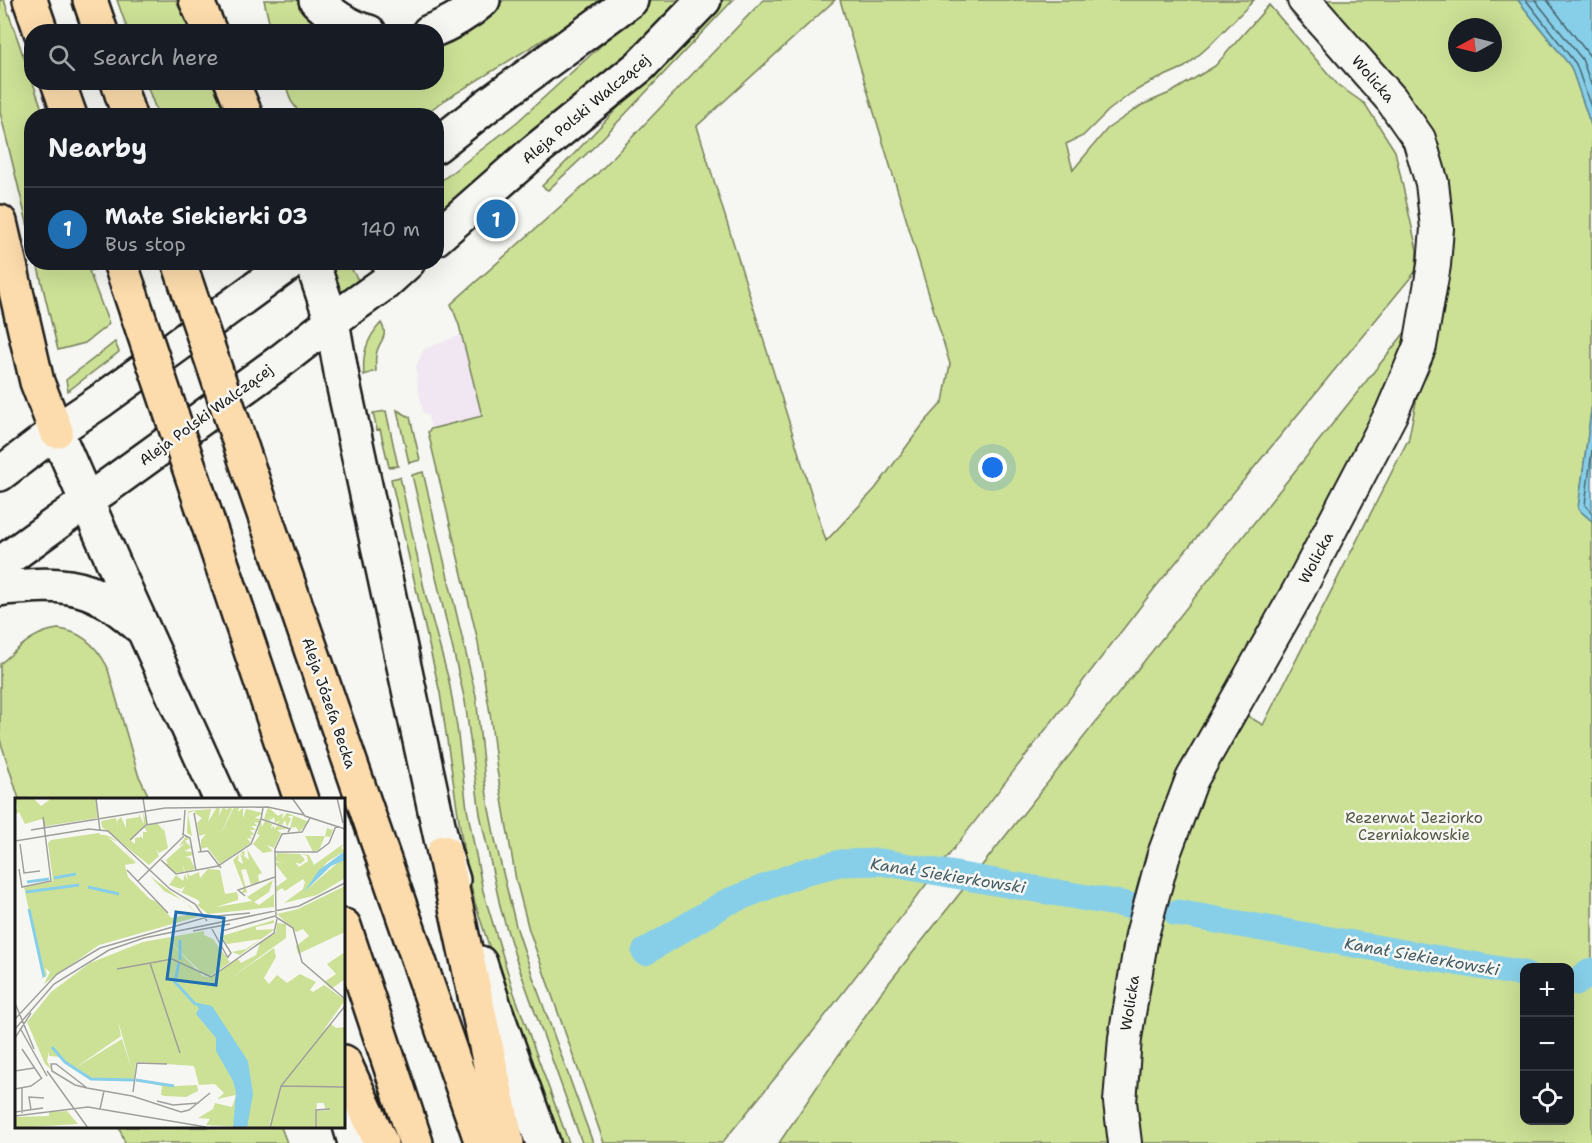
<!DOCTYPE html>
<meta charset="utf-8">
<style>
body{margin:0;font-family:"Shantell Sans",sans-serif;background:#20242c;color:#f1f3f6}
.controls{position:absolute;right:18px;bottom:18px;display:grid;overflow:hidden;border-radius:12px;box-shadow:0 6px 24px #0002}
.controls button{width:54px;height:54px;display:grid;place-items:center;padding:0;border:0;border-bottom:2px solid #363941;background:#171b24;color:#f1f3f6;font:30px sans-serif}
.compass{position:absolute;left:1448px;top:18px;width:54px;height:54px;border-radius:50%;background:#171b24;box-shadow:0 6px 24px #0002;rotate:263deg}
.you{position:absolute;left:993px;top:468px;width:21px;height:21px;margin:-15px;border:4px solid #fff;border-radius:50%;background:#1a73e8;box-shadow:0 0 0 9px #1a73e833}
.badge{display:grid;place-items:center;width:39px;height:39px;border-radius:50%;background:#1f6fb2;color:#fff;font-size:20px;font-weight:700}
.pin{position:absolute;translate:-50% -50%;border:3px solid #fff;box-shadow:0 2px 6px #0006}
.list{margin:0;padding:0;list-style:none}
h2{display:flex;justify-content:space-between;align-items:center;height:78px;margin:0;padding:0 24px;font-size:26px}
h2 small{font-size:20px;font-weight:400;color:#9ea1a6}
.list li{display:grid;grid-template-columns:39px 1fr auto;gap:18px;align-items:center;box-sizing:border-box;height:84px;padding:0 24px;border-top:2px solid #363941}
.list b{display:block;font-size:22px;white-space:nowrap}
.list p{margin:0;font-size:20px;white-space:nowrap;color:#9ea1a6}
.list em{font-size:20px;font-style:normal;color:#9ea1a6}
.icon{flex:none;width:33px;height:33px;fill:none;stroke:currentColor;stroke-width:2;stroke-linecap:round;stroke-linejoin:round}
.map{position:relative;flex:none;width:1592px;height:1143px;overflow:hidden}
.search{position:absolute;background:#171b24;box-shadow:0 6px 24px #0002;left:24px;top:24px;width:420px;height:66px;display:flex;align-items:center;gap:15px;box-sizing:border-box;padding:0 21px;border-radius:24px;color:#9ea1a6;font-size:22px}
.panel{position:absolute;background:#171b24;box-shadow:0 6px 24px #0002;left:24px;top:108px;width:420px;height:162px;border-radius:24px}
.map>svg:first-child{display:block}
.built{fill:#f0e7f2}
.green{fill:#cce196;stroke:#747e59;stroke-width:1.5;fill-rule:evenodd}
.water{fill:#87cfe9;stroke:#5c8797;stroke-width:1.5}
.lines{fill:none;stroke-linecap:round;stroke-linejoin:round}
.shore{stroke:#47646e;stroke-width:1.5}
.canal{stroke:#87cfe9;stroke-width:27}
.minor-casing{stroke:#1c1c1c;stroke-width:36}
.tertiary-casing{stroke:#1c1c1c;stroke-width:38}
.secondary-casing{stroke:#1c1c1c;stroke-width:38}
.primary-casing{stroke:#1c1c1c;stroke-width:38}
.minor{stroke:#f6f6f2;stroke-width:32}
.tertiary{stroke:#f6f6f2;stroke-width:33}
.secondary{stroke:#f6f6f2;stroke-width:33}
.primary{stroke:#fcdcac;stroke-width:33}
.primary-bridge-casing{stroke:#1c1c1c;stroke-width:38;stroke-linecap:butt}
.primary-bridge{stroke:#fcdcac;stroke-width:33}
.labels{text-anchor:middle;stroke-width:5;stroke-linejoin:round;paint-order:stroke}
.street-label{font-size:15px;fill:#1c1c1c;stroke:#f6f6f2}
.park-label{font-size:15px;fill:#515741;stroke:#f6f6f2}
.water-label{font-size:16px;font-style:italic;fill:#415b64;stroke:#f6f6f2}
.inset-river{fill:none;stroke:#87cfe9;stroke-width:3}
.inset-road{fill:none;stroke:#9f9f9c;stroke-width:1.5}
.view{fill:#1f6fb2;fill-opacity:0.15;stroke:#1f6fb2;stroke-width:3}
.inset-edge{fill:none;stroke:#1c1c1c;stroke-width:3}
</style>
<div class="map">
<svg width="1592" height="1143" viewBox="0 0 1592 1143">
<rect width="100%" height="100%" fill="#f6f6f2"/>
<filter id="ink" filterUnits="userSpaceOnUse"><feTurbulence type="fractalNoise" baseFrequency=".0167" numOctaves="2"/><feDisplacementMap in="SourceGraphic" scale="12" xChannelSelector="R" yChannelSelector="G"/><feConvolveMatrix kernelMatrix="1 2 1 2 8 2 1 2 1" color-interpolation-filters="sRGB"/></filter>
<g filter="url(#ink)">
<path class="built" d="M461 335 482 417 431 429 428 416 423 412 417 382 416 366 424 349Z"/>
<path class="green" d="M0 0H4L31 78 32 82 33 83 44 115 32 116 31 239 0 112Z
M117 0H176L190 31H128Z
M264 0H300L318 25 329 31H271Z
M504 0H608L440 103 424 115H301L291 101 285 83 436 82 437 45 458 39Z
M651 0H690L676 15 546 123 519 143 437 216V184L517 122Z
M720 0H733L597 144 548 190 544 188 542 186 574 154Z
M763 0H835L697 126 826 541 875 489 924 423 943 402 950 364 840 0H1254L1209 46 1185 67 1149 83 1130 94 1108 111 1083 136 1066 144 1073 170 1107 129 1142 105 1172 92 1215 66 1269 5 1338 85 1365 104 1395 151 1417 250 1416 271 1154 589 811 1034 722 1143H604L542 967 529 930 516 880 497 770 490 713 477 637 428 432 431 429 482 416 459 325 451 304 598 173Z
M1321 0H1518L1571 67 1592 128V404L1578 509 1592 521V1143H1134L1127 1104 1139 1023 1175 853 1241 712 1263 725 1407 442H1408L1453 216 1442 177 1439 145 1420 115ZM1457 27H1493V63H1457ZM1524 968H1570V1120H1524Z
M146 83H212L226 115H158Z
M37 263H93L96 269 89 271 109 324 85 343 58 350Z
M334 263H348L360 283 341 298 328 267Z
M1414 321 1401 361 1294 578 1189 759 1117 1143H779L880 994Z
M381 323C390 338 378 340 376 356 375 361 376 366 376 371L364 375C362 354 367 338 381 323Z
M115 342 119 352 68 391 66 380Z
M397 410 410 417 420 460 409 463Z
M386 411 398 466 389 467 380 429 377 430 373 413Z
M423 472 476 696 485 782 489 809 496 844 516 926 535 983 593 1143H582L516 959 501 910 480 814 465 701 412 475Z
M400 477 425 593 449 681 457 727 467 809 483 891 514 993 569 1143H558L511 1014 475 903 464 854 440 693 391 479Z
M58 629C81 631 97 647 107 666L138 774 150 799H19L0 740V664C19 648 33 632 58 629Z
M119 1127H281L287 1143H125Z"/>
<path class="water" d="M1518 0H1592V128L1571 67Z
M1592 404V521L1578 509Z"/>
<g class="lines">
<path class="shore" d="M1526 0 1576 64 1592 110
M1535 0 1582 59 1592 87
M1547 0 1592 59
M1592 450 1585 505 1592 513"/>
<path class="canal" d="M1177 913 1524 974
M645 952 725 903 804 872 840 863 881 862 1127 905
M1570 981 1577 982 1592 971"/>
<defs>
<path id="minor" d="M1125 1143 1120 1102 1125 1038 1142 935 1164 854 1192 779 1298 592 1391 414 1420 346 1434 265 1437 228 1432 183 1419 139 1391 99 1304 0"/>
<path id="tertiary" d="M316 0C328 13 351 28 369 32
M429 32C450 24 466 15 483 0
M436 146 489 104 631 0
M436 238 535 151 640 66 704 0
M332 321 385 283 408 262"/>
<path id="secondary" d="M312 262 332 321 343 383 444 852 453 880
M56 431 117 571 221 800
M0 474 56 431 102 400 292 262
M0 564 282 360 332 321
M0 589C9 587 19 587 28 586 79 582 102 593 139 626
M480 963 496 1012 543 1143
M344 1104 355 1143"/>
<path id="primary" d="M30 0 41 32
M90 0 101 32
M196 0 210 32
M58 82 70 116
M118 82 129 116
M232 82 246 116
M0 222 37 382 56 431
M120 262 128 286
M250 473 482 1143
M203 508 301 800
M444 852 507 1143
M344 926 416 1143
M344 1062 381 1143"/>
</defs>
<use href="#minor" class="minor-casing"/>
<use href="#tertiary" class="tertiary-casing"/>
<use href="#secondary" class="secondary-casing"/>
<use href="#primary" class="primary-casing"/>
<use href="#minor" class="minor"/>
<use href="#tertiary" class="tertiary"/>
<use href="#secondary" class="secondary"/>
<use href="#primary" class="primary"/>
<defs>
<path id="primary-bridge" d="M179 262 250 473
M128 286 203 508"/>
</defs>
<use href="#primary-bridge" class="primary-bridge-casing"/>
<use href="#primary-bridge" class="primary-bridge"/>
</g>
</g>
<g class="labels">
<g class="street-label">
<text transform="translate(1373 79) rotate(49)" y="5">Wolicka</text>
<text transform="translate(586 109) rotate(-40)" y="5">Aleja Polski Walczącej</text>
<text transform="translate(206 415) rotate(-36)" y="5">Aleja Polski Walczącej</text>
<text transform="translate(1316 558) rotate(-62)" y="5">Wolicka</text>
<text transform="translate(329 703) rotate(71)" y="5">Aleja Józefa Becka</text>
<text transform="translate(1130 1003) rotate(-81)" y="5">Wolicka</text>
</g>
<g class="park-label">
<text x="1414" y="823">Rezerwat Jeziorko<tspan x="1414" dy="17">Czerniakowskie</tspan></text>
</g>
<g class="water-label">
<text transform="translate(948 875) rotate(9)" y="6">Kanał Siekierkowski</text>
<text transform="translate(1422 956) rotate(10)" y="6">Kanał Siekierkowski</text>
</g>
</g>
<g transform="translate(15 798)">
<rect width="330" height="330" fill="#f6f6f2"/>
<path d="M0 0H18L26 8 37 0H81L83 20 31 28 27 21 10 26 4 14 0 17V8L3 12ZM202 9 205 11 204 18 208 9 212 12 214 9 217 11 205 38 219 9 224 10 223 14 228 10V20L231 11 248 15 240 20 245 21 244 25 239 24 242 28H236L241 32H235L239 36 235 38 238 41 232 40 236 45 205 66 192 49 186 51V42L191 36 184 38 182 25 187 20 181 16V19L180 13 173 15 177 38 172 35 173 13 196 11 193 24ZM253 9 263 18 268 15 267 21 272 15 294 24 284 34H275H284L281 29 275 30 278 18H273L276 21 272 29 270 22 267 27 262 26 265 22 260 25 259 19 255 23 256 18 254 23 249 21ZM128 14 132 25 116 43 120 46V40L126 39 124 35 128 41V34H132L129 29 142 25 149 33 148 25 153 50 144 55 141 51 144 58 134 67 87 29 86 23 101 20 103 31 102 23 106 19 111 30V21L124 19V16L129 26ZM246 22 247 29 250 23 257 26 256 31 259 27V31L262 28 273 31 262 32 266 35 259 50 252 47 258 53 248 55 238 46 245 37 242 36ZM312 30 318 32 315 39 310 38 304 52 298 54 290 38H310ZM84 35 86 37H90L96 39 100 42 114 56 128 71 102 44 93 39 121 65 110 67 113 79 135 101 144 105 156 120 181 115 169 103 149 93 135 78 175 108 182 116V119L84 147 29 186 35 174 30 170 32 177 25 182 28 179 9 89 38 83 33 45 36 42ZM171 38 174 41 170 43 176 49 175 41 176 50 169 53 177 54 178 57 170 59 175 60 180 71 170 74 168 67 169 74 160 75 148 64 153 66 151 62 170 45 164 48ZM328 46 326 50 330 53 312 64 290 93 326 62H330V80L302 97 269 105 288 91 290 84 288 81 270 93 267 90 261 94V89L272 81 261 67 260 64 269 65 260 63 262 55 285 56 290 62 285 66 280 64 284 69 293 63 292 58 286 56 294 57 299 67ZM232 51 247 75 243 77 244 84 236 87 231 71 226 72 232 94 226 96 229 90 218 62 224 56 223 63 228 66 225 55 228 59 226 54 230 53 229 58 234 62ZM193 71 205 72 210 96 222 94 223 98V102L201 109 237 103 232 99 258 82 254 94 239 104 244 107 259 96V109L193 116 182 107 185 105 183 102 157 90 167 94 170 88 166 91 154 87 161 77 168 83 170 76 173 83 172 75 175 78 184 74 185 80ZM330 88V134L283 156 281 148 294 138 288 131 281 134 262 116 283 111ZM259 122V125L241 129V132L260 131 225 157 217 154 231 151 246 141 212 146 207 138ZM262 125 271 126V140L210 184 259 150 261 159 249 180 254 186 262 177 272 185 285 176 301 184 295 192 298 194 309 187 330 202 308 233 316 226 321 230 330 229V288L310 289H330V330H301L302 313 316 312 310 310 309 305H302L300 330H255L257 315 254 330 191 327 195 321 183 320 198 311 200 305 217 309 221 297 202 301 209 295 200 286 184 287 179 268 121 264 119 283 77 282 45 259 34 258V253L32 263 37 272 30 266 12 224 36 194 75 165 128 144 189 133V137L198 141 215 164 195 178H190L151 140 188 178 195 179 223 161 226 165 241 157 245 145 261 134ZM103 223 117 272 107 241 60 270 106 238ZM330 154V181L316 191 309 184 321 176 312 166ZM123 282 160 288 182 287 183 293 171 299 150 298 146 297 147 288ZM52 313 63 326 0 330V319L34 318V314Z" fill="#cce196" fill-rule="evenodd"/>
<path d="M330 53V62L316 68 289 94 304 72ZM178 204 197 208 233 263 238 296 232 330H218L221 294 218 283 201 253V240L181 216 184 210Z" fill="#87cfe9"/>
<path class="inset-river" d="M39 80 61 76M12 84 34 81M73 89 104 96M11 94 64 87M14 111 29 179M165 162V142M164 164 160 184 181 207M37 249 50 264 76 281 119 282M121 282 159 288"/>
<path class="inset-road" d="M81 0 85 33M128 0 132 26M277 0 290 18 330 31M322 0 328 25M248 10 246 21 275 31 273 34M179 15 186 54M295 20 287 34 267 36 260 51 261 119 278 130 287 164 330 201M16 32 150 10 253 9 289 17M167 36 175 40 181 73M115 42 131 27 166 21M0 43 74 31 93 33 155 91 180 106 192 123M5 46 9 75 25 73M183 54 193 53 206 70M259 54H302L314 45 321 28M146 62 161 76 203 68 236 46 246 21M4 71 7 89 36 83 28 19 30 30M112 72 153 115M123 83 168 39 170 12M230 98 223 92 260 79M197 131 213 160M178 133 215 126M213 159 216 155 206 139 207 133 260 118M135 165 165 255M102 171 157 161 196 179 259 135 262 121M0 205 19 251M0 221 42 176 85 150 192 119 235 115M5 230 32 278M0 231 39 186 94 152 129 140 284 108 330 85M0 240 16 215M7 251 27 281M0 273 19 270M32 273 73 330M266 288 330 289M7 290V315M72 290 41 266H36L37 273 60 287 72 290 117 298 166 314 174 312 195 295M0 291 16 288 27 280M118 294 122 265 152 266M142 303 158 307 184 305M85 311 89 293M16 312 14 299 29 300M0 314 28 310M0 318 73 309 191 329M255 330 266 288 330 208M301 330V312L315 311"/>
<path class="view" d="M161 114 209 120 201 187 152 181Z"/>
<rect width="330" height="330" class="inset-edge"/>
</g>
</svg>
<div class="controls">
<button>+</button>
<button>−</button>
<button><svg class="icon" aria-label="locate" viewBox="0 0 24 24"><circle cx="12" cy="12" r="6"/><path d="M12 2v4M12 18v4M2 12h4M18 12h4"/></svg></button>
</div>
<svg class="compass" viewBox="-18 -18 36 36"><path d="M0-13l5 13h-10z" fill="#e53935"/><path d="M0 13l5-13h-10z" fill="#9ea1a6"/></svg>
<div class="you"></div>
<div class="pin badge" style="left:496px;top:219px">1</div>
<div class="search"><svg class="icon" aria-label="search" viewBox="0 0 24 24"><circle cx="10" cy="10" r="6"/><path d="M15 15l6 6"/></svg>Search here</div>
<section class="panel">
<h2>Nearby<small></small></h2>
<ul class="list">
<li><span class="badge">1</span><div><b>Małe Siekierki 03</b><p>Bus stop</p></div><em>140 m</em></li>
</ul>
</section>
</div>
